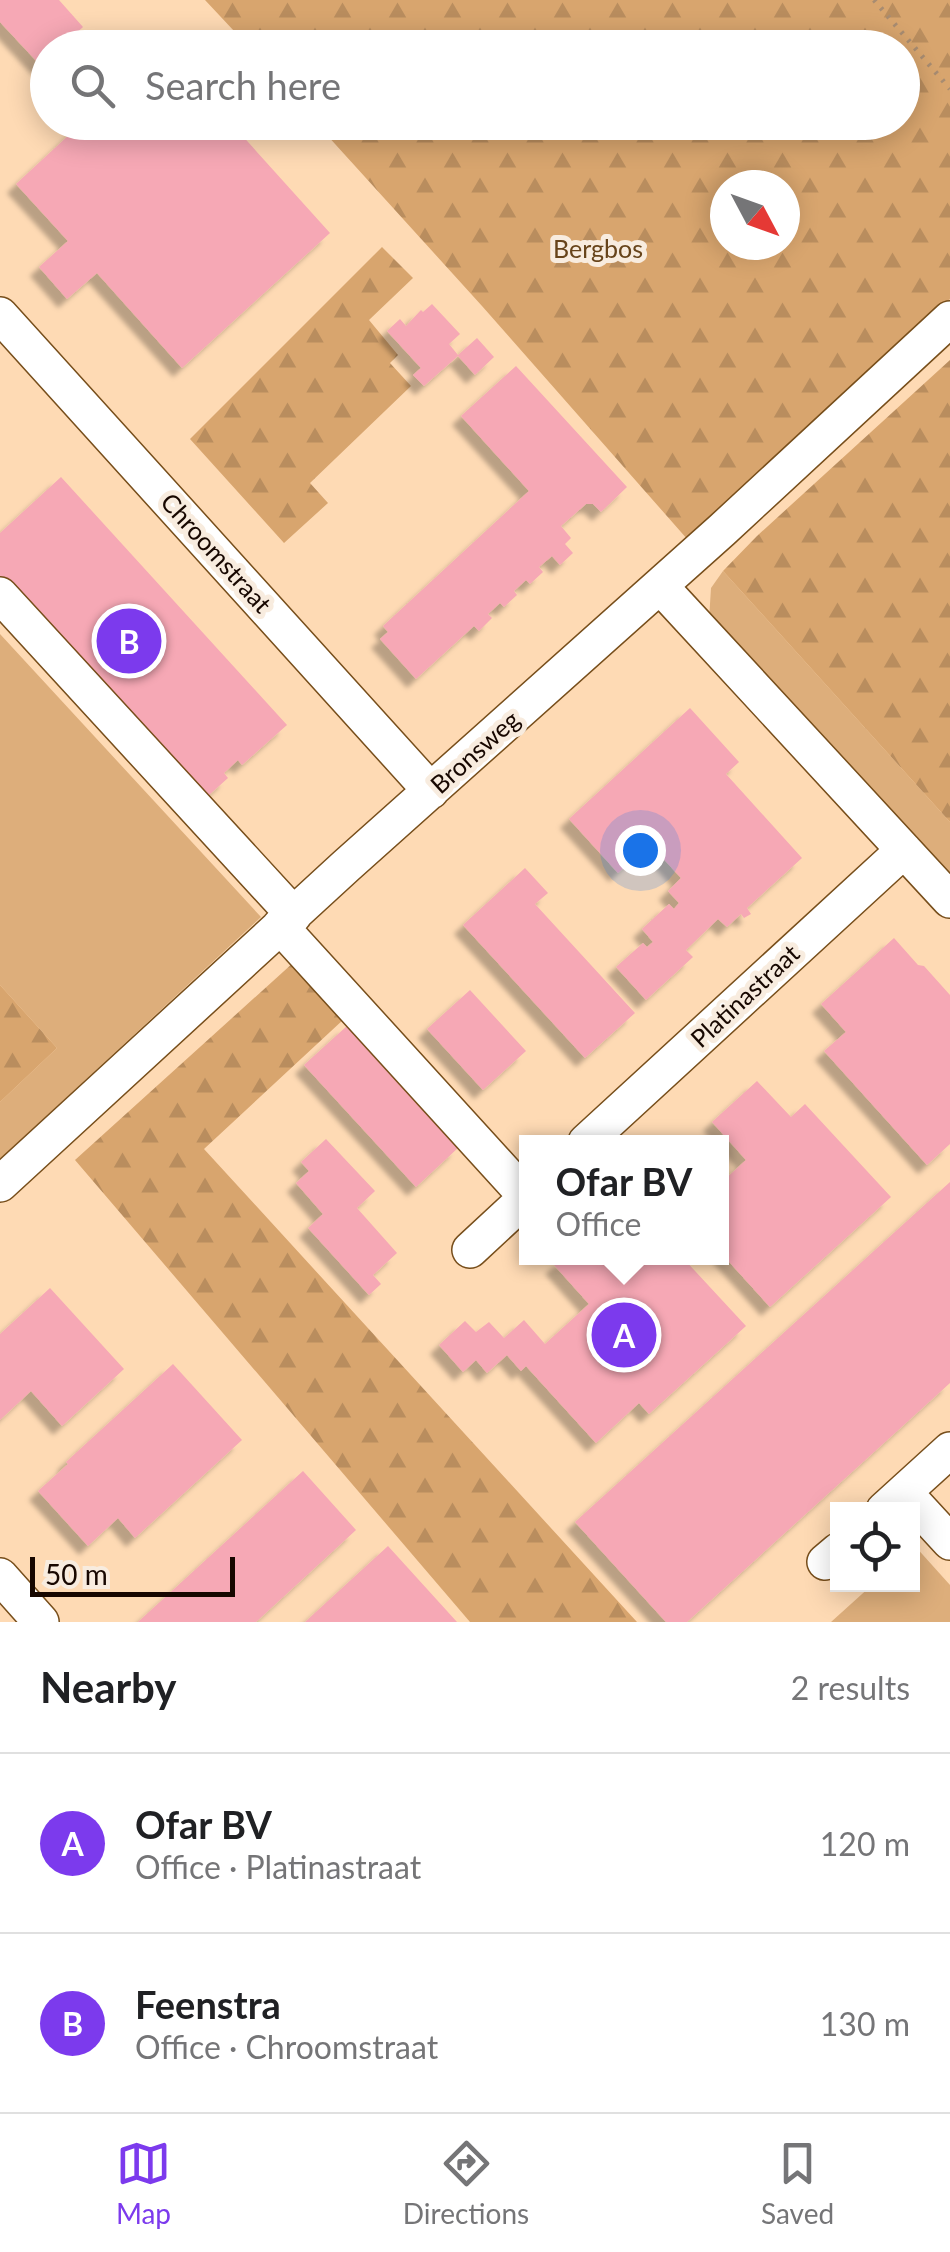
<!DOCTYPE html>
<meta charset="utf-8">
<style>
body{margin:0;font-family:Lato,sans-serif;background:#f2f2f2;color:#202124}
.controls{position:absolute;right:30px;bottom:30px;display:grid;overflow:hidden;border-radius:0px;box-shadow:0 5px 25px #0003}
.controls button{width:90px;height:90px;display:grid;place-items:center;padding:0;border:0;border-bottom:2px solid #e0e0e0;background:#fff;color:#202124;font:50px sans-serif}
.compass{position:absolute;left:710px;top:170px;width:90px;height:90px;border-radius:50%;background:#fff;box-shadow:0 5px 25px #0003;rotate:131deg}
.scale{position:absolute;left:30px;bottom:25px;width:205px;box-sizing:border-box;padding-left:10px;border:5px solid #170700;border-top:0;font-size:28px;line-height:35px;white-space:nowrap;color:#170700;-webkit-text-stroke:8px #f8ecdf;paint-order:stroke}
.you{position:absolute;left:640px;top:850px;width:35px;height:35px;margin:-25px;border:8px solid #fff;border-radius:50%;background:#1a73e8;box-shadow:0 0 0 15px #1a73e833}
.badge{display:grid;place-items:center;width:65px;height:65px;border-radius:50%;background:#7c3aed;color:#fff;font-size:32px;font-weight:700}
.pin{position:absolute;translate:-50% -50%;border:5px solid #fff;box-shadow:0 2px 10px #0006}
.popup{position:absolute;left:519px;top:1135px;width:210px;height:130px;box-sizing:border-box;display:grid;place-content:center;border-radius:0px;background:#fff;filter:drop-shadow(0 2px 8px #0005);font-size:32px;white-space:nowrap;color:#757577}
.popup b{font-size:38px;color:#202124}
.popup::after{content:'';position:absolute;left:50%;top:100%;margin-left:-20px;border:20px solid transparent;border-top-color:#fff}
.list{margin:0;padding:0;list-style:none}
h2{display:flex;justify-content:space-between;align-items:center;height:130px;margin:0;padding:0 40px;font-size:42px}
h2 small{font-size:32px;font-weight:400;color:#757577}
.list li{display:grid;grid-template-columns:65px 1fr auto;gap:30px;align-items:center;box-sizing:border-box;height:180px;padding:0 40px;border-top:2px solid #e0e0e0}
.list b{display:block;font-size:38px;white-space:nowrap}
.list p{margin:0;font-size:32px;white-space:nowrap;color:#757577}
.list em{font-size:32px;font-style:normal;color:#757577}
.icon{flex:none;width:55px;height:55px;fill:none;stroke:currentColor;stroke-width:2;stroke-linecap:round;stroke-linejoin:round}
.map{position:relative;flex:none;width:950px;height:1622px;overflow:hidden}
.search{position:absolute;background:#fff;box-shadow:0 5px 25px #0003;left:30px;right:30px;top:30px;height:110px;display:flex;align-items:center;gap:25px;box-sizing:border-box;padding:0 35px;border-radius:55px;color:#757577;font-size:38px}
.sheet{height:490px;background:#fff}
nav{display:flex;justify-content:space-around;align-items:center;box-sizing:border-box;height:140px;border-top:2px solid #e0e0e0;background:#fff;font-size:28px;color:#757577}
nav a{display:grid;justify-items:center;gap:5px}
nav .on{color:#7c3aed}
.map>svg:first-child{display:block}
.grass{fill:#ddae7b}
.forest{fill:url(#forest-firs);fill-rule:evenodd}
.building{fill:#f6a8b5;filter:url(#shadow)}
.lines{fill:none;stroke-linecap:round;stroke-linejoin:round}
.minor-casing{stroke:#774e1b;stroke-width:38}
.path{stroke:#a88c71;stroke-width:5;stroke-dasharray:2.5 8;stroke-linecap:butt}
.minor{stroke:#fff;stroke-width:35}
.labels{text-anchor:middle;stroke-width:10;stroke-linejoin:round;paint-order:stroke}
.park-label{font-size:25px;fill:#67441b;stroke:#f8ecdf}
.street-label{font-size:25px;fill:#170700;stroke:#f8ecdf}
</style>
<div class="map">
<svg width="950" height="1622" viewBox="0 0 950 1622">
<defs>
<pattern id="forest-firs" width="22" height="20" patternUnits="userSpaceOnUse" patternTransform="scale(2.5)"><rect width="22" height="20" fill="#d8a56e"/><path d="M5 1l3.5 6h-7zM16 11l3.5 6h-7z" fill="#b98d5e"/></pattern>
<filter id="shadow"><feDropShadow dx="-9" dy="9" stdDeviation="2.5" flood-color="#0004"/></filter>
</defs>
<rect width="100%" height="100%" fill="#fedab4"/>
<path class="grass" d="M723 571 950 822V882L709 620 711 588Z
M0 634 261 917 0 1159V1102L57 1048 0 985Z
M914 1545 950 1585V1622H831L872 1585 912 1584Z"/>
<path class="forest" d="M205 0H950V299L688 540 482 306 316 123 902 122V48L249 47ZM725 185H785V245H725Z
M382 247 413 278 369 320 398 355 390 363 411 386 310 483 328 503 284 543 190 439Z
M950 360V822L723 571 757 536Z
M294 962 344 1019 204 1149 637 1622H470L75 1160Z
M0 985 57 1048 0 1102Z"/>
<path class="building" d="M0 0H59L83 27 60 48H48V59L41 66 0 22Z
M83 122H230L330 233 182 368 97 273 67 299 39 267 68 241 16 184Z
M432 304 460 334 449 344 458 355 477 338 494 357 475 375 458 356 424 386 413 375 421 368 387 331 400 319 406 326 421 310 423 312Z
M516 366 627 487 601 512 593 504H586L561 526 571 538 565 544 573 553 560 565 552 556 539 567 543 572 530 584 526 580 514 591 517 595 504 607 500 603 488 614 492 618 479 631 474 626 416 679 380 639 388 632 383 626 529 491 461 416Z
M61 477 287 725 242 765 238 760 224 773 228 778 199 804 0 586V533Z
M690 708 739 762 726 774 802 858 747 908 751 914 744 918 741 914 727 927 718 919 686 950 693 957 646 1000 616 967 643 943 647 947 653 942 642 929 669 904 674 909 679 903 668 891 681 878 650 844 618 873 569 819Z
M525 868 548 893 535 904 635 1013 585 1058 463 925Z
M894 938 918 965 924 966 950 995V1144L927 1165 824 1051 846 1032 821 1004Z
M470 990 526 1051 483 1090 427 1029Z
M348 1025 459 1147 416 1187 304 1065Z
M757 1081 791 1117 805 1104 891 1197 770 1307 722 1254V1182L746 1160 712 1122Z
M326 1139 375 1191 357 1208 397 1253 373 1275 381 1284 369 1295 308 1228 323 1214 296 1183 309 1171 301 1162Z
M950 1182V1383L687 1622H666L575 1522Z
M563 1258H683L746 1326 649 1414 639 1403 596 1443 526 1366 521 1371 507 1355 487 1373 476 1360 463 1372 439 1345 465 1321 476 1332 489 1322 504 1338 524 1320 545 1344 589 1304 554 1265Z
M50 1288 124 1369 62 1426 31 1391 0 1420V1334Z
M173 1364 242 1440 135 1538 118 1518 88 1546 38 1491 68 1464 66 1462Z
M303 1471 356 1530 256 1622H138Z
M388 1546 457 1622H305Z"/>
<g class="lines">
<defs>
<path id="minor" d="M0 315 431 791
M660 586 950 900
M0 595 294 915
M280 926 526 1196
M586 1142 904 850
M0 1184 346 866 722 530 950 319
M470 1250 526 1198
M904 1492 950 1542
M884 1510 950 1450
M825 1562 838 1551
M0 1576 41 1622"/>
</defs>
<use href="#minor" class="minor-casing"/>
<path class="path" d="M874 0 950 89"/>
<use href="#minor" class="minor"/>
</g>
<g class="labels">
<g class="park-label">
<text x="598" y="258">Bergbos</text>
</g>
<g class="street-label">
<text transform="translate(216 553) rotate(48)" y="9">Chroomstraat</text>
<text transform="translate(475 752) rotate(-42)" y="9">Bronsweg</text>
<text transform="translate(745 996) rotate(-43)" y="9">Platinastraat</text>
</g>
</g>
</svg>
<div class="controls">
<button><svg class="icon" aria-label="locate" viewBox="0 0 24 24"><circle cx="12" cy="12" r="6"/><path d="M12 2v4M12 18v4M2 12h4M18 12h4"/></svg></button>
</div>
<svg class="compass" viewBox="-18 -18 36 36"><path d="M0-13l5 13h-10z" fill="#e53935"/><path d="M0 13l5-13h-10z" fill="#757577"/></svg>
<div class="scale">50 m</div>
<div class="you"></div>
<div class="pin badge" style="left:624px;top:1335px">A</div>
<div class="popup"><b>Ofar BV</b>Office</div>
<div class="pin badge" style="left:129px;top:641px">B</div>
<div class="search"><svg class="icon" aria-label="search" viewBox="0 0 24 24"><circle cx="10" cy="10" r="6"/><path d="M15 15l6 6"/></svg>Search here</div>
</div>
<section class="sheet">
<h2>Nearby<small>2 results</small></h2>
<ul class="list">
<li><span class="badge">A</span><div><b>Ofar BV</b><p>Office · Platinastraat</p></div><em>120 m</em></li>
<li><span class="badge">B</span><div><b>Feenstra</b><p>Office · Chroomstraat</p></div><em>130 m</em></li>
</ul>
</section>
<nav>
<a class="on"><svg class="icon" aria-label="map" viewBox="0 0 24 24"><path d="M3 6l6-2 6 2 6-2v14l-6 2-6-2-6 2zM9 4v14M15 6v14"/></svg>Map</a>
<a><svg class="icon" aria-label="directions" viewBox="0 0 24 24"><path d="M12 3l9 9-9 9-9-9zM9 14v-3h6M13 9l2 2-2 2"/></svg>Directions</a>
<a><svg class="icon" aria-label="saved" viewBox="0 0 24 24"><path d="M7 4h10v16l-5-4-5 4z"/></svg>Saved</a>
</nav>
